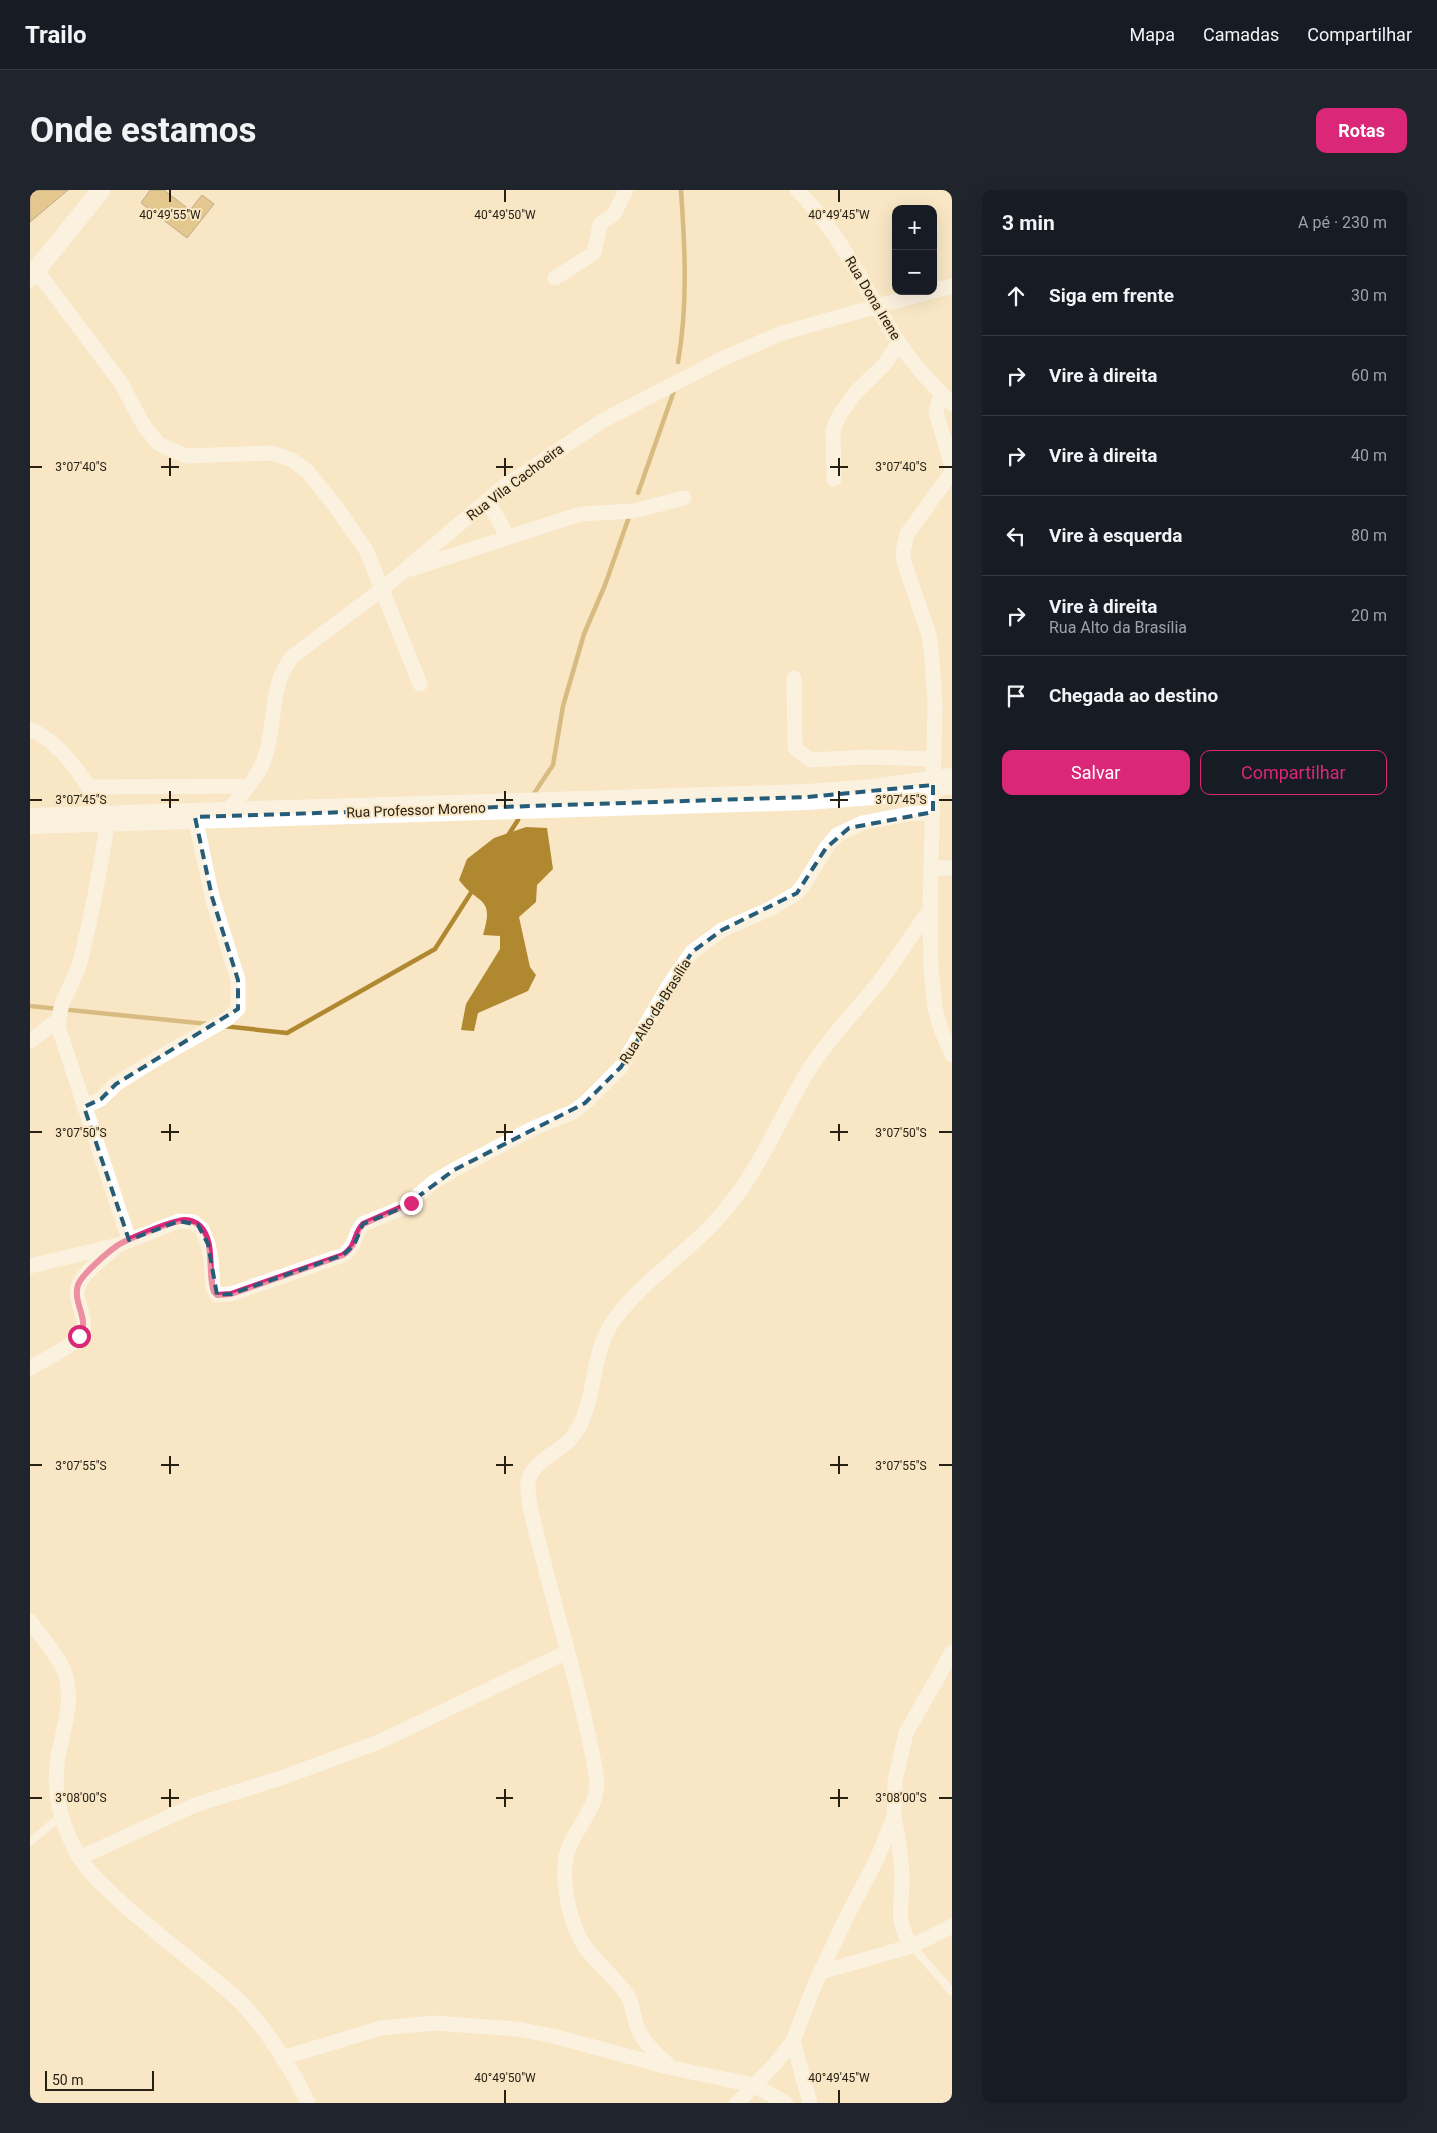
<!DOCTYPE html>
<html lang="pt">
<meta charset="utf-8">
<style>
body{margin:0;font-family:Roboto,sans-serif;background:#20242c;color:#f1f3f6}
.controls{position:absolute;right:15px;top:15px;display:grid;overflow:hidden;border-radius:10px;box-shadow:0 5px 20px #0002}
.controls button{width:45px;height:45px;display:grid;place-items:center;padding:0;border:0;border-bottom:1px solid #363941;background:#171b24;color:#f1f3f6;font:25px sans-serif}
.scale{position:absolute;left:15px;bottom:12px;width:109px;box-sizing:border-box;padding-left:5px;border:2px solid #272114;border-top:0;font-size:14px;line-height:18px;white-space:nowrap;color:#272114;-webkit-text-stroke:4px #f8e6c4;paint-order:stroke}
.stop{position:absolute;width:15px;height:15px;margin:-11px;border:4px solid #db2777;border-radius:50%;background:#fff}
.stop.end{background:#db2777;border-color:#fff;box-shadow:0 1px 5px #0008}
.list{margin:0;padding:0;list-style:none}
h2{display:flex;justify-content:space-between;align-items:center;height:65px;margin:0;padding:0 20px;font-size:21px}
h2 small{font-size:16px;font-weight:400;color:#9ea1a6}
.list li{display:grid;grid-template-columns:32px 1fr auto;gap:15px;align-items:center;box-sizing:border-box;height:80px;padding:0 20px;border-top:1px solid #363941}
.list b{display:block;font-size:19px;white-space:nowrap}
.list p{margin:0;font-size:16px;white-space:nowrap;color:#9ea1a6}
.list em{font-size:16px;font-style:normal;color:#9ea1a6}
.actions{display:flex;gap:10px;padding:15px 20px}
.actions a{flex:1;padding:11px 0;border:1px solid #db2777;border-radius:10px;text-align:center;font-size:18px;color:#db2777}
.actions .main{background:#db2777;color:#fff}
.icon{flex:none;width:28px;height:28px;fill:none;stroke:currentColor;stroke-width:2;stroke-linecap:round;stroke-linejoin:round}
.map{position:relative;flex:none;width:922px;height:1913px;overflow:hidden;border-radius:10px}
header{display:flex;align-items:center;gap:30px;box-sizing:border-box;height:70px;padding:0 25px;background:#171b24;border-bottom:1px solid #363941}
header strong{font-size:24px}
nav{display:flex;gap:28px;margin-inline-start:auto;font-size:18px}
.intro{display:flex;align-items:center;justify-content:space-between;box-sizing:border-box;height:120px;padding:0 30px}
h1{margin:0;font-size:35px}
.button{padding:12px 22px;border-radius:10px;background:#db2777;color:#fff;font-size:18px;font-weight:700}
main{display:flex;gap:30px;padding:0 30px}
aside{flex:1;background:#171b24;border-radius:10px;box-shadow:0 5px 20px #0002}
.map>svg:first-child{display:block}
.water{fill:#b08830}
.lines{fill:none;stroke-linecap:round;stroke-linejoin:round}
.stream{stroke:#b08830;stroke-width:4.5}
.building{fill:#caa24c;stroke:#766648}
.service{stroke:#fff;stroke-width:8}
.minor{stroke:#fff;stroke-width:15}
.tertiary{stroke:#fff;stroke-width:19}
.trunk{stroke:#fff;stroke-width:26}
.route{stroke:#db2777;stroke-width:6}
.marked{fill:none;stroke:#265c77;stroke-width:4;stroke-dasharray:10 6;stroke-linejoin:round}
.ticks{fill:none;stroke:#272114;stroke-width:2}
.labels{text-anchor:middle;stroke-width:4;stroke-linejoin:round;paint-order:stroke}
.street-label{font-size:14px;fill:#272114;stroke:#f8e6c4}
.ticks-label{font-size:12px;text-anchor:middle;fill:#272114;stroke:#f8e6c4;stroke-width:4;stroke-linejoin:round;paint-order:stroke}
</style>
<header>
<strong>Trailo</strong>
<nav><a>Mapa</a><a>Camadas</a><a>Compartilhar</a></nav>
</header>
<div class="intro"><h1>Onde estamos</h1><a class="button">Rotas</a></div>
<main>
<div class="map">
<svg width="922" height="1913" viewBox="0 0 922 1913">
<rect width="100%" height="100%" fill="#f8e6c4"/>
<path class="water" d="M496 637 517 638 523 679 507 695 506 712 489 727 500 777 506 785 498 801 448 823 444 841 431 840 436 814 470 759V746L453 745C465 705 448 716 429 690L437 669 464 648Z"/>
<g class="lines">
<path class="stream" d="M648 172C658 115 655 58 651 0
M608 303 645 198
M503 605 523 575 533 516 554 444 575 395 599 327
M477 647 488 630
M0 816 178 834
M193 836 257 843 405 759 444 698"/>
</g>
<path class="building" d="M0 0H38L0 32Z
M120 0H134L160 20 172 5 184 14 157 48 111 13Z"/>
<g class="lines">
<path class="service" d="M0 1652 31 1626
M882 1756 922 1802"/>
<path class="minor" d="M767 0C812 44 836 102 869 153 884 175 903 196 922 214
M6 80 91 193 114 236 129 254 156 266 242 263 262 270 278 282 306 317 336 360 390 494
M525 88 564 63 570 34 584 24 596 0
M903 101 922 96
M911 204 906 222 922 276
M922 282 877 344 873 362 874 372 899 445 902 467 905 516 900 720 901 778 905 818 911 839 922 865
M804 289 803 240 809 226 826 202 854 175 869 153
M457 310 478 347
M381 379 541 327 552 324 603 321 654 308
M764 488 765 558 780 570 837 567 904 569
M0 539C37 556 58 596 78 629 71 676 62 723 51 769 45 794 26 812 29 839L99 1050
M59 597 217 596
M193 626C207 609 226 591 234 570 247 536 238 495 263 466L351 400 472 298 572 231 694 168 752 143 902 101
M901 678H922
M0 851 28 830
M54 917 71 909 86 894 126 869 197 829 208 819V790L182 707 165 627
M0 1076 88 1055 149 1031 163 1032 172 1039 178 1054 181 1069 183 1098 187 1105 201 1104 313 1065C328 1055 323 1044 333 1034L374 1017 404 992 424 980 504 938 543 922 555 913 591 877 641 792 662 762 692 740 740 719 767 703 774 694 796 658 807 645 832 633 879 624 903 622
M0 1178C13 1170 44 1156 51 1144 61 1128 40 1109 50 1092 58 1078 75 1067 86 1057
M0 1431C10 1446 28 1465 34 1481 45 1508 33 1540 28 1567 22 1603 31 1634 48 1665 56 1680 71 1693 83 1705 122 1741 165 1772 205 1807 232 1831 263 1881 278 1913
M864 1627C868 1646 871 1665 872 1685 873 1714 863 1729 882 1756
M49 1668 165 1615 254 1587 351 1551 537 1462
M791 1782 882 1756 922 1736
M763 1851 780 1913
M252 1868 351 1838 404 1833 487 1839 523 1846 642 1878 724 1895 756 1913
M642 1878C627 1865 613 1853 606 1834 603 1824 603 1814 597 1805 587 1789 571 1777 559 1762 541 1741 531 1694 536 1667 543 1637 567 1624 567 1590 555 1518 533 1447 515 1377 510 1356 496 1311 498 1292 502 1270 532 1262 544 1245 568 1211 559 1164 584 1130 615 1087 663 1060 696 1019 731 977 749 929 777 883 797 850 826 821 850 791 867 768 883 743 900 720
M707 1913 745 1874 763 1851 785 1794 816 1728 847 1669 864 1627 865 1591 876 1543 922 1462"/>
<path class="tertiary" d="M0 88 71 0"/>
<path class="trunk" d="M0 631 777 607 843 602 922 591"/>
</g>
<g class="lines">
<path class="route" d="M49 1146C61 1130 42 1113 48 1095 52 1084 78 1062 88 1055 100 1048 135 1034 149 1031 156 1029 164 1031 170 1036 186 1052 177 1084 184 1102L187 1105 201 1104 313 1065C328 1055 323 1044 333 1034L381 1013"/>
</g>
<path d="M0 0H922V1913H0ZM903 595V622L819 638 796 658 767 703 692 740 662 762 591 877 555 913 424 980 374 1017 333 1034 324 1055 313 1065 201 1104 187 1105 178 1054 168 1035 149 1031 99 1050 54 917 71 909 86 894 208 819V790L182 707 165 627 777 607Z" fill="#f8e6c4" fill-opacity=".55" fill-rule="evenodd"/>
<path class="marked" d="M903 595V622L819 638 796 658 767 703 692 740 662 762 591 877 555 913 424 980 374 1017 333 1034 324 1055 313 1065 201 1104 187 1105 178 1054 168 1035 149 1031 99 1050 54 917 71 909 86 894 208 819V790L182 707 165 627 777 607Z"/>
<path class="ticks" d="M140 0V12M475 0V12M809 0V12M140 268V286M475 268V286M809 268V286M0 277H12M131 277H149M466 277H483M800 277H818M909 277H922M140 601V618M475 601V618M809 601V618M0 610H12M131 610H149M466 610H483M800 610H818M909 610H922M140 934V951M475 934V951M809 934V951M0 942H12M131 942H149M466 942H483M800 942H818M909 942H922M140 1266V1284M475 1266V1284M809 1266V1284M0 1275H12M131 1275H149M466 1275H483M800 1275H818M909 1275H922M140 1599V1617M475 1599V1617M809 1599V1617M0 1608H12M131 1608H149M466 1608H483M800 1608H818M909 1608H922M475 1900V1913M809 1900V1913"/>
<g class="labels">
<g class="street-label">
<text transform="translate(843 108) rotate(59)" y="5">Rua Dona Irene</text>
<text transform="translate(485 292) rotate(-37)" y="5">Rua Vila Cachoeira</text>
<text transform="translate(386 620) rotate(-2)" y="5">Rua Professor Moreno</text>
<text transform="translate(625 821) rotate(-58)" y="5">Rua Alto da Brasília</text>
</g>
</g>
<g class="ticks-label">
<text x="140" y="29">40°49'55"W</text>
<text x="475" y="29">40°49'50"W</text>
<text x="809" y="29">40°49'45"W</text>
<text x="51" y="281">3°07'40"S</text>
<text x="871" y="281">3°07'40"S</text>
<text x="51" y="614">3°07'45"S</text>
<text x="871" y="614">3°07'45"S</text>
<text x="51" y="947">3°07'50"S</text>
<text x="871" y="947">3°07'50"S</text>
<text x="51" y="1280">3°07'55"S</text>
<text x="871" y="1280">3°07'55"S</text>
<text x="51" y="1612">3°08'00"S</text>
<text x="871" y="1612">3°08'00"S</text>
<text x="475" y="1892">40°49'50"W</text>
<text x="809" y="1892">40°49'45"W</text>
</g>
</svg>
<div class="controls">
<button>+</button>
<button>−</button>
</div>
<div class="scale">50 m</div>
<div class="stop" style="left:49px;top:1146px"></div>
<div class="stop end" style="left:381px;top:1013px"></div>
</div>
<aside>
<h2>3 min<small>A pé · 230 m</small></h2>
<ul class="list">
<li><svg class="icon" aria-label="ahead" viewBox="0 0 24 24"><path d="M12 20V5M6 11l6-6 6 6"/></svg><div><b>Siga em frente</b></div><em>30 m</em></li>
<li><svg class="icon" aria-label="right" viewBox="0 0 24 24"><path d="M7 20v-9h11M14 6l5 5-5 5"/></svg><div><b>Vire à direita</b></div><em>60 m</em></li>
<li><svg class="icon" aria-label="right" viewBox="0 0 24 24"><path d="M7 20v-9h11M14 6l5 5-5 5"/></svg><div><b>Vire à direita</b></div><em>40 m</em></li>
<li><svg class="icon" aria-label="left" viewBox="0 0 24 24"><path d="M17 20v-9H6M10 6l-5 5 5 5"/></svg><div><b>Vire à esquerda</b></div><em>80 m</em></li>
<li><svg class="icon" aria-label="right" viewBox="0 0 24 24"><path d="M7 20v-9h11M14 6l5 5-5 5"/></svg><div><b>Vire à direita</b><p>Rua Alto da Brasília</p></div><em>20 m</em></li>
<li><svg class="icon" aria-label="arrive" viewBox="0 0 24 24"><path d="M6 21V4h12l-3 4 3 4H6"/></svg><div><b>Chegada ao destino</b></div></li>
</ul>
<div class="actions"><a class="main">Salvar</a><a>Compartilhar</a></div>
</aside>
</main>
